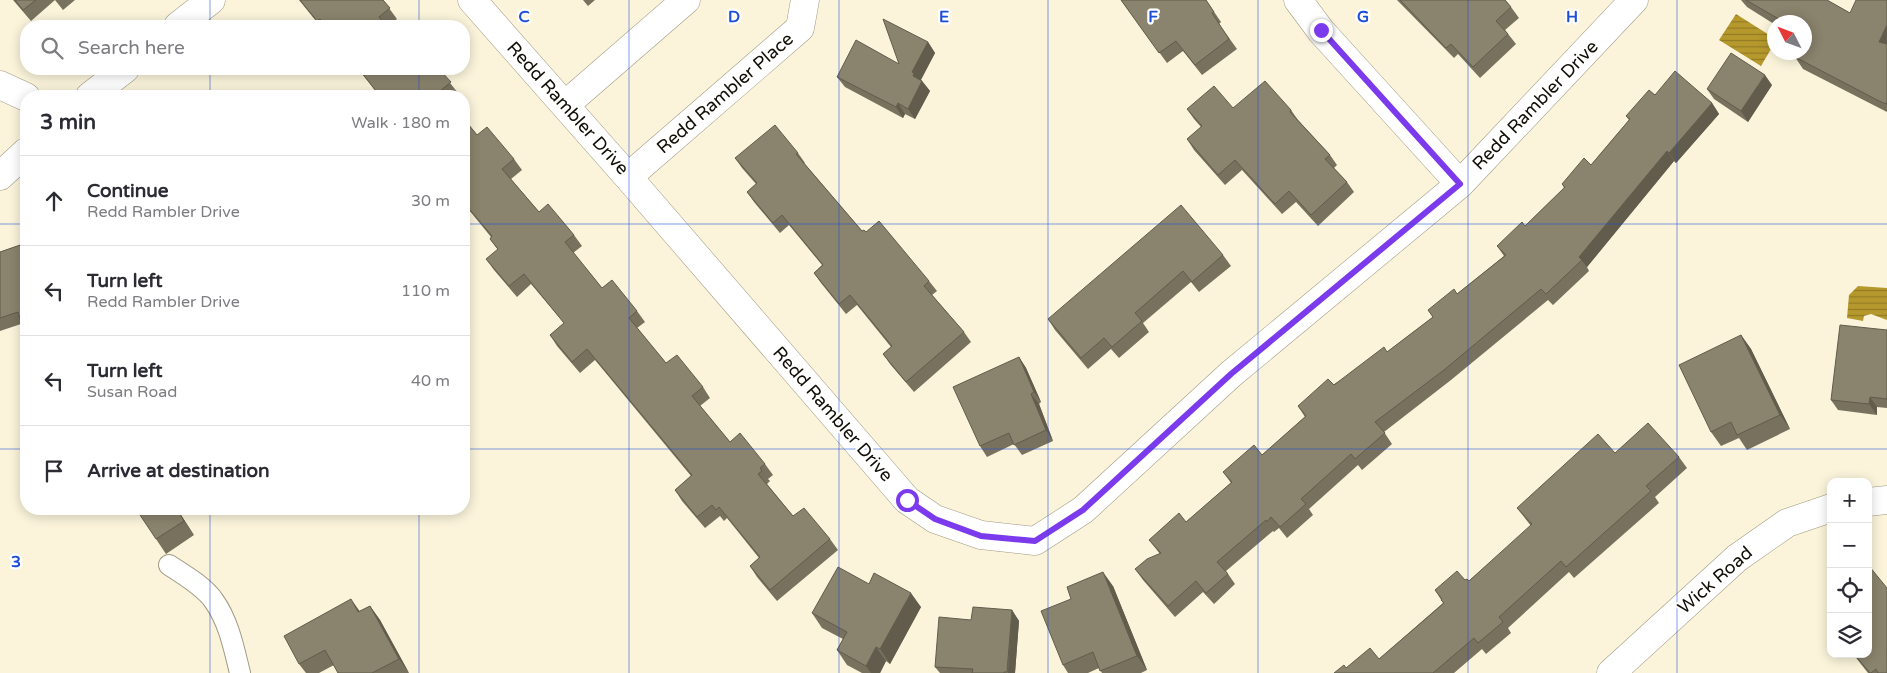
<!DOCTYPE html>
<meta charset="utf-8">
<style>
body{margin:0;font-family:"Varela Round",sans-serif;background:#f7f7f7;color:#2b2b33}
.controls{position:absolute;right:15px;bottom:15px;display:grid;overflow:hidden;border-radius:10px;box-shadow:0 2px 12px #0003}
.controls button{width:45px;height:45px;display:grid;place-items:center;padding:0;border:0;border-bottom:1px solid #e1e1e2;background:#fff;color:#2b2b33;font:25px sans-serif}
.compass{position:absolute;left:1767px;top:15px;width:45px;height:45px;border-radius:50%;background:#fff;box-shadow:0 2px 12px #0003;rotate:312deg}
.stop{position:absolute;width:15px;height:15px;margin:-11px;border:4px solid #7c3aed;border-radius:50%;background:#fff}
.stop.end{background:#7c3aed;border-color:#fff;box-shadow:0 1px 5px #0008}
.list{margin:0;padding:0;list-style:none}
h2{display:flex;justify-content:space-between;align-items:center;height:65px;margin:0;padding:0 20px;font-size:21px}
h2 small{font-size:16px;font-weight:400;color:#7c7c81}
.list li{display:grid;grid-template-columns:32px 1fr auto;gap:15px;align-items:center;box-sizing:border-box;height:90px;padding:0 20px;border-top:1px solid #e1e1e2}
.list b{display:block;font-size:19px;white-space:nowrap}
.list p{margin:0;font-size:16px;white-space:nowrap;color:#7c7c81}
.list em{font-size:16px;font-style:normal;color:#7c7c81}
.icon{flex:none;width:28px;height:28px;fill:none;stroke:currentColor;stroke-width:2;stroke-linecap:round;stroke-linejoin:round}
.map{position:relative;flex:none;width:1887px;height:673px;overflow:hidden}
.search{position:absolute;background:#fff;box-shadow:0 2px 12px #0003;left:20px;top:20px;width:450px;height:55px;display:flex;align-items:center;gap:12px;box-sizing:border-box;padding:0 18px;border-radius:20px;color:#7c7c81;font-size:19px}
.panel{position:absolute;background:#fff;box-shadow:0 2px 12px #0003;left:20px;top:90px;width:450px;height:425px;border-radius:20px}
.map>svg:first-child{display:block}
.water{fill:url(#water-rules)}
.lines{fill:none;stroke-linecap:round;stroke-linejoin:round}
.service-casing{stroke:#a09983;stroke-width:22}
.minor-casing{stroke:#a09983;stroke-width:29}
.service{stroke:#fff;stroke-width:20}
.minor{stroke:#fff;stroke-width:28}
.wall{fill:#77715e}
.shaded-wall{fill:#615c4c}
.building{fill:#8a836d;stroke:#615c4c}
.route{stroke:#7c3aed;stroke-width:6}
.grid{fill:none;stroke:#1d4ed8;stroke-width:1;stroke-opacity:0.55}
.labels{text-anchor:middle;stroke-width:4.5;stroke-linejoin:round;paint-order:stroke}
.street-label{font-size:18px;fill:#110e06;stroke:#fff}
.grid-label{font-size:16px;text-anchor:middle;font-weight:bold;fill:#1d4ed8;stroke:#fff;stroke-width:4.5;stroke-linejoin:round;paint-order:stroke}
</style>
<div class="map">
<svg width="1887" height="673" viewBox="0 0 1887 673">
<defs>
<pattern id="water-rules" width="6" height="5" patternUnits="userSpaceOnUse" patternTransform="scale(1.25)"><rect width="6" height="5" fill="#b6992c"/><path d="M0 2.5h6" fill="none" stroke="#937b24"/></pattern>
</defs>
<rect width="100%" height="100%" fill="#fbf4db"/>
<path class="water" d="M1736 14 1774 38V44L1761 66 1719 40Z
M1858 286 1887 288V320L1871 314 1864 316 1863 321 1847 318 1849 295Z"/>
<g class="lines">
<defs>
<path id="service" d="M169 565C183 574 205 587 214 601 229 622 234 649 240 673"/>
<path id="minor" d="M472 0 628 177 907 500 935 519 981 535 1035 541 1083 510 1231 374 1460 184 1634 0
M1298 0 1321 31 1460 184
M178 26 211 0
M0 85 26 97
M90 96 125 69
M565 105 686 0
M0 176 26 152
M628 177 800 28 805 0
M1868 502 1887 500
M1611 673 1737 558 1787 523 1831 508"/>
</defs>
<use href="#service" class="service-casing"/>
<use href="#minor" class="minor-casing"/>
<use href="#service" class="service"/>
<use href="#minor" class="minor"/>
</g>
<path class="wall" d="M13 0H75L63 10 55 0 31 21Z
M299 0H383L397 19 389 26H320Z
M583 0H595L588 6Z
M1121 0H1206L1221 22 1219 24 1237 49 1202 75 1183 51 1167 63Z
M1397 0H1505L1511 7 1519 18 1505 30 1516 44 1480 78 1458 54 1454 58Z
M1741 0H1827L1850 13 1887 0V112L1803 69 1795 57 1804 52V22H1774V24L1747 7Z
M928 42 935 53 921 80 922 81 930 91 915 119 905 114 903 118 845 87 837 77 899 64Z
M358 69H439L458 93 455 96H378L379 95Z
M1772 85 1748 122 1714 99 1707 89Z
M1655 95 1712 103 1719 114 1676 163 1674 161 1587 267 1589 271 1553 305 1548 300 1451 380 1384 432 1392 444 1362 470 1358 465 1309 509 1313 515 1287 538 1279 528 1274 532 1273 531 1226 571 1235 584 1214 604 1203 592 1175 617 1143 580 1135 569 1160 554 1149 540 1186 522 1231 483 1223 472 1262 455 1305 417 1298 406 1387 352 1433 317 1428 310 1457 294 1504 256 1497 246 1525 226 1564 188 1562 184 1591 165 1629 120 1626 116Z
M1233 108 1291 110 1298 120 1330 155 1337 165 1334 168 1347 182 1354 192 1318 226 1296 202 1282 214 1242 170 1225 185 1194 150 1187 139 1201 127 1194 119 1187 109Z
M464 119 477 135 514 159 522 170 511 179 539 212 574 235 582 246 573 253 602 288 637 311 645 322 637 328 666 363 703 387 710 398 700 406 730 442 765 464 773 475 768 479 770 481 767 484 793 516 830 539 838 550 777 601 757 577 750 566 759 558 727 518 724 521 720 516 705 528 682 501 675 490 691 476 595 360 580 373 557 346 550 335 564 323 531 284 517 297 494 270 486 259 498 250 490 239 491 237 469 210 464 214Z
M798 153 805 163H804L862 231 866 232 929 281 937 291 932 295 964 332 971 342 914 392 890 364 883 354 891 347 857 305 846 314 821 283 814 273 822 265 789 225 780 233 754 202 747 192 756 184 742 168 735 158Z
M26 243V333L23 329 21 324 0 331V252Z
M1223 255 1231 266 1199 292 1191 282 1143 323 1149 332 1119 358 1111 349 1088 369 1055 330 1048 319Z
M1887 330V408L1877 407V415L1838 410 1831 400Z
M1741 335 1751 349 1790 429 1747 450 1739 438 1721 446 1711 432Z
M1019 357 1026 368 1041 402 1039 404 1053 441 1022 455 1014 444 987 457 980 446Z
M1615 453 1679 457 1687 468 1655 497 1659 503 1574 578 1569 572 1508 628 1511 633 1486 654 1482 649 1454 673H1334L1346 668 1379 659 1443 603 1435 590 1469 581 1531 526 1517 508Z
M177 509 194 535 166 554 156 539Z
M869 584 921 607 890 664 886 661 880 673H862L847 665 837 650 843 639 822 628 812 613Z
M1113 586 1147 670 1141 673H1102L1099 668 1088 673H1068L1063 665Z
M370 606 380 620 409 673H338L334 665 319 673H306L299 664 360 611Z
M1012 610 1019 621 1015 673H940L935 667 971 620Z
M1853 654H1868L1887 673H1868Z"/>
<path class="shaded-wall" d="M1887 25V54L1879 42Z
M928 42 935 53 920 81H922L930 91 915 119 908 109 912 72Z
M1765 75 1772 85 1748 122 1741 111Z
M898 103 905 114 903 118 896 107Z
M1712 103 1719 114 1676 163 1669 153Z
M1667 151 1674 161 1587 267 1579 257Z
M1741 335 1751 349 1790 429 1780 415Z
M1019 357 1026 368 1041 402 1034 392Z
M1031 394 1039 404 1053 441 1046 430Z
M1870 397 1877 407V415L1869 404Z
M177 509 194 535 184 521Z
M1103 572 1113 586 1147 670 1137 656Z
M911 593 921 607 890 664 880 649Z
M351 599 361 613 358 612Z
M370 606 380 620 409 673 399 659Z
M1012 610 1019 621 1015 673H1008Z
M876 647 886 661 880 673H871L866 666Z"/>
<path class="building" d="M15 0H36L23 10Z
M300 0H383L390 8 379 17 386 26H325L320 19 317 21Z
M1121 0H1206L1214 12 1212 13 1229 39 1195 65 1176 41 1159 53Z
M1400 0H1505L1511 7 1496 21 1508 34 1473 67 1451 44 1446 48Z
M1746 0H1827L1850 13 1856 0H1887V25L1879 42 1887 44V104L1881 102 1795 57 1798 52H1804V39L1806 35 1804 34V22H1784Z
M883 19 928 42 912 72 914 73 913 76 922 81 908 109 898 103 896 107 837 77 856 40 899 64Z
M1731 53 1765 75 1741 111 1707 89Z
M359 69H439L451 82 440 91 444 96H378L379 95Z
M1675 71 1712 103 1669 153 1667 151 1579 257 1582 260 1546 294 1541 289 1444 370 1375 422 1385 433 1355 459 1351 454 1301 499 1306 504 1280 527 1271 517 1267 522 1266 520 1217 562 1228 574 1206 593 1196 581 1168 606 1135 569 1147 559 1161 553 1149 540 1179 513 1186 522 1232 482 1223 472 1254 445 1262 455 1306 416 1298 406 1328 379 1334 385 1384 347 1387 352 1433 317 1428 310 1454 289 1457 294 1506 255 1497 246 1522 222 1525 226 1565 187 1562 184 1584 158 1591 165 1630 119 1626 116 1649 90 1655 95Z
M1265 81 1291 110 1290 112 1330 155 1325 159 1347 182 1311 215 1289 191 1275 204 1235 160 1218 175 1187 139 1202 126 1187 109 1214 86 1233 108Z
M464 119 477 135 487 127 514 159 502 169 539 212 548 204 574 235 565 242 602 288 612 280 637 311 629 318 666 363 677 355 703 387 692 396 730 442 740 433 765 464 760 468 762 471 758 474 793 516 804 508 830 539 770 590 750 566 760 557 719 507 716 510 712 505 697 517 675 490 692 475 587 349 572 362 550 335 564 323 524 274 509 286 486 259 498 249 490 239 492 236 464 203Z
M775 125 798 153 796 154 862 231 864 230 866 232 879 221 929 281 924 286 964 332 906 382 883 354 892 346 850 295 839 304 814 273 823 265 782 215 773 223 747 192 757 183 735 158Z
M1181 205 1223 255 1192 282 1183 271 1135 313 1142 321 1112 347 1104 338 1081 358 1048 319Z
M26 243V327L23 329 18 312 0 318V252Z
M1840 325 1887 330V399L1870 397 1869 404 1831 400Z
M1741 335 1780 415 1737 435 1731 422 1711 432 1679 365Z
M1019 357 1034 392 1031 394 1046 430 1014 445 1009 433 980 446 953 387Z
M1648 423 1679 457 1646 486 1651 491 1566 567 1561 561 1499 617 1503 622 1478 643 1474 638 1433 673H1334L1344 665 1346 668 1370 648 1379 659 1444 603 1441 600 1442 599 1435 590 1457 571 1465 580 1467 579 1469 581 1532 524 1517 508 1598 434 1615 453Z
M136 509H177L184 521 156 539Z
M1868 566H1869L1887 588V673H1878L1876 669 1871 673H1870L1854 654H1868Z
M838 567 869 584 874 573 911 593 880 649 876 647 866 666 837 650 847 632 812 613Z
M1103 572 1137 656 1100 671 1093 652 1063 665 1041 611 1071 599 1067 587Z
M351 599 358 612 370 606 399 659 372 673H338L325 650 299 664 284 636Z
M973 607 1012 610 1007 672H1004V673H972L973 669 935 667 939 617 971 620Z"/>
<g class="lines">
<path class="route" d="M907 500 935 519 981 536 1035 541 1083 510 1231 374 1460 184 1321 30"/>
</g>
<path class="grid" d="M210 0V26M419 0V26M629 0V673M839 0V673M1048 0V673M1258 0V673M1468 0V673M1677 0V673M210 69V96M419 69V96M0 224H26M464 224H1887M0 449H26M464 449H1887M210 509V673M419 509V673"/>
<g class="labels">
<g class="street-label">
<text transform="translate(725 93) rotate(-41)" y="6">Redd Rambler Place</text>
<text transform="translate(1535 105) rotate(-46)" y="6">Redd Rambler Drive</text>
<text transform="translate(568 108) rotate(48)" y="6">Redd Rambler Drive</text>
<text transform="translate(833 414) rotate(49)" y="6">Redd Rambler Drive</text>
<text transform="translate(1715 580) rotate(-41)" y="6">Wick Road</text>
</g>
</g>
<g class="grid-label">
<text x="524" y="22">C</text>
<text x="734" y="22">D</text>
<text x="944" y="22">E</text>
<text x="1153" y="22">F</text>
<text x="1363" y="22">G</text>
<text x="1572" y="22">H</text>
<text x="16" y="567">3</text>
</g>
</svg>
<div class="controls">
<button>+</button>
<button>−</button>
<button><svg class="icon" aria-label="locate" viewBox="0 0 24 24"><circle cx="12" cy="12" r="6"/><path d="M12 2v4M12 18v4M2 12h4M18 12h4"/></svg></button>
<button><svg class="icon" aria-label="layers" viewBox="0 0 24 24"><path d="M12 4l9 5-9 5-9-5zM3 14l9 5 9-5"/></svg></button>
</div>
<svg class="compass" viewBox="-18 -18 36 36"><path d="M0-13l5 13h-10z" fill="#e53935"/><path d="M0 13l5-13h-10z" fill="#7c7c81"/></svg>
<div class="stop" style="left:907px;top:500px"></div>
<div class="stop end" style="left:1321px;top:30px"></div>
<div class="search"><svg class="icon" aria-label="search" viewBox="0 0 24 24"><circle cx="10" cy="10" r="6"/><path d="M15 15l6 6"/></svg>Search here</div>
<section class="panel">
<h2>3 min<small>Walk · 180 m</small></h2>
<ul class="list">
<li><svg class="icon" aria-label="ahead" viewBox="0 0 24 24"><path d="M12 20V5M6 11l6-6 6 6"/></svg><div><b>Continue</b><p>Redd Rambler Drive</p></div><em>30 m</em></li>
<li><svg class="icon" aria-label="left" viewBox="0 0 24 24"><path d="M17 20v-9H6M10 6l-5 5 5 5"/></svg><div><b>Turn left</b><p>Redd Rambler Drive</p></div><em>110 m</em></li>
<li><svg class="icon" aria-label="left" viewBox="0 0 24 24"><path d="M17 20v-9H6M10 6l-5 5 5 5"/></svg><div><b>Turn left</b><p>Susan Road</p></div><em>40 m</em></li>
<li><svg class="icon" aria-label="arrive" viewBox="0 0 24 24"><path d="M6 21V4h12l-3 4 3 4H6"/></svg><div><b>Arrive at destination</b></div></li>
</ul>
</section>
</div>
